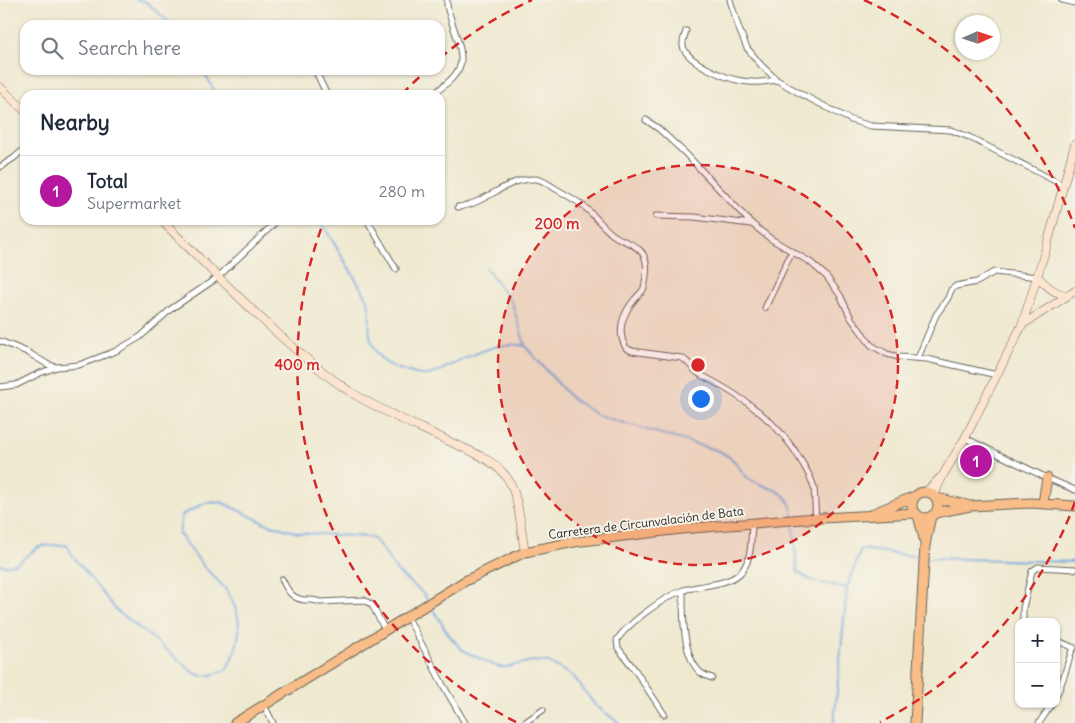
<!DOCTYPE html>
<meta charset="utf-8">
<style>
body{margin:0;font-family:Delius,sans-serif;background:#f2f2f3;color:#1f2937}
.controls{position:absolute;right:15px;bottom:15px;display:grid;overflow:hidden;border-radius:10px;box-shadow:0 1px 4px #0004}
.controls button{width:45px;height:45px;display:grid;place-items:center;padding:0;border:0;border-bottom:1px solid #e0e1e3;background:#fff;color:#1f2937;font:25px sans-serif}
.compass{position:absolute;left:955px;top:15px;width:45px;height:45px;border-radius:50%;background:#fff;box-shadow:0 1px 4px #0004;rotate:87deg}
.you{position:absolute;left:700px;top:398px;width:18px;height:18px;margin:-12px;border:4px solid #fff;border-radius:50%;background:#1a73e8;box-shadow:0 0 0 8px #1a73e833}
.badge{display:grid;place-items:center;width:32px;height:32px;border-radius:50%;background:#b5179e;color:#fff;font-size:16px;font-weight:700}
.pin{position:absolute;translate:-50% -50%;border:2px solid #fff;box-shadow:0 1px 5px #0006}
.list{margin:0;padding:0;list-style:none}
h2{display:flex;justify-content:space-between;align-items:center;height:65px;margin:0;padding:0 20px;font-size:21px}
h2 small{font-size:16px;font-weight:400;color:#747a83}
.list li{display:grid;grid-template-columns:32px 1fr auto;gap:15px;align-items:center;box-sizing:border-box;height:70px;padding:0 20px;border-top:1px solid #e0e1e3}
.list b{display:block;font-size:19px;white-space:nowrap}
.list p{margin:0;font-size:16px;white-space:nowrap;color:#747a83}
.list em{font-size:16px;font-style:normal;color:#747a83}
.icon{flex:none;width:28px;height:28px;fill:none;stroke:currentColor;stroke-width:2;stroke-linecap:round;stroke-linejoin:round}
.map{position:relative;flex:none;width:1075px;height:723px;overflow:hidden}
.search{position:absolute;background:#fff;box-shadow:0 1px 4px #0004;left:20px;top:20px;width:425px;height:55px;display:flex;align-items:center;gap:12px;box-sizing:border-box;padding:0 18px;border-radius:15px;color:#747a83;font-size:19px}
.panel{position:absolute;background:#fff;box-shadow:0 1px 4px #0004;left:20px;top:90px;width:425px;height:135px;border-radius:15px}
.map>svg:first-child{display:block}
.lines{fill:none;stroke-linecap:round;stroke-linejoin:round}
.stream{stroke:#71a6de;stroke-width:2}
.street-casing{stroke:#66645b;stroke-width:7}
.secondary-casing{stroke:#66645b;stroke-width:9}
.primary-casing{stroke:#66645b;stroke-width:11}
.street{stroke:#fff;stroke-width:5}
.secondary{stroke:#fce5cf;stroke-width:8}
.primary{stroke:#f8bd88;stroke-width:9}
.ring{fill:none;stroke:#d62828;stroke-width:2.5;stroke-dasharray:9 6}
.labels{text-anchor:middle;stroke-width:4;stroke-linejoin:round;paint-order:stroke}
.street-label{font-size:12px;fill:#1c1c1c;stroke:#f7f3e8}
.centre{fill:#d62828;stroke:#f7f3e8;stroke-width:2.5}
.ring-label{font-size:15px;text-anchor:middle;font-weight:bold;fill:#d62828;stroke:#f7f3e8;stroke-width:4;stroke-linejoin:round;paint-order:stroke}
</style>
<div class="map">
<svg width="1075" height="723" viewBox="0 0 1075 723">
<rect width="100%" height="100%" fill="#f7f3e8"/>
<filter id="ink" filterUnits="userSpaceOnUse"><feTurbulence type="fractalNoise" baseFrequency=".02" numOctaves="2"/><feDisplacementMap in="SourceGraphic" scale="10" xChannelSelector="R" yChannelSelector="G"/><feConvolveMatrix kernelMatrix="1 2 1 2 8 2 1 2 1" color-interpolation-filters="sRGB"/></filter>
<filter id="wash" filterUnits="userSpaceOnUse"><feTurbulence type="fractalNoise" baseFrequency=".0096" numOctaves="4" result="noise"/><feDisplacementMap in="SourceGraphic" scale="20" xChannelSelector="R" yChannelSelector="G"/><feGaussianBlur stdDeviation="1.12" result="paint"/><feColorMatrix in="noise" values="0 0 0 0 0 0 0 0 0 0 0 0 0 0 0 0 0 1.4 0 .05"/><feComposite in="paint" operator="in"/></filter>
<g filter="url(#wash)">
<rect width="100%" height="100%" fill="#efe9d0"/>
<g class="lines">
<path class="stream" d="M136 0 145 1 172 25
M203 70 217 95
M320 220 367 298C374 316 364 332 375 350 383 363 391 367 405 371 413 373 420 376 428 375 435 374 442 369 449 366 471 356 501 339 525 346L571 398 597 415 719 451C725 454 730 457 735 462 740 467 742 474 748 478 768 491 791 487 793 517
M486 268 512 303 525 345
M793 524 797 571C810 584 830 584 847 588L861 549 921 557
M928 558 1075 562
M0 565C20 568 24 555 39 547 46 544 59 546 67 545L72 555 116 610 156 641 194 673C206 679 214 674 226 670 242 642 245 618 226 590 220 582 212 575 205 568 196 557 188 545 179 534L182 515 205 503 221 502 267 524 299 533 371 537C386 548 388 563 401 575 409 583 422 589 427 599
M431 606 449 635 461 649 486 662 499 667H508L532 661 549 662 574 677 595 705 619 723
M834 723 847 588"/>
</g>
</g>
<g filter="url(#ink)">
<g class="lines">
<defs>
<path id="street" d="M730 0 739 29 747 48 761 65 777 80 801 94 851 120 871 126 951 130 969 137 1063 185
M1062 0 1075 3
M686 31C685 35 682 41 683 46 686 62 727 79 742 81 753 83 766 82 777 80
M315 70 327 95
M432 95C467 69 466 63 452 23 450 15 446 8 447 0
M646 120 659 129 685 153 752 224 771 239 810 262 826 276 840 295 851 318 871 345 887 354 899 357 927 359 997 375
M0 167 14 158 25 148
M458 207C486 204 507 177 536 179 543 180 550 185 556 189 565 194 574 199 582 205 593 213 601 225 612 234 622 242 636 243 643 254 649 264 646 278 644 288 642 293 638 295 635 299 623 313 616 331 626 348L632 351 682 358C689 362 693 370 701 375 742 396 780 422 803 464 807 471 812 479 814 488 815 498 815 509 816 519
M656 216 694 217 751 224
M367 220 396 269
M765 308 792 251
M0 341 27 352 47 364 56 367
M918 358 936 315 948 298 951 290 956 286 977 282 994 272 1038 277
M0 387 16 385 40 373 57 367 79 365 116 351 140 337 171 309 217 278 278 220
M965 438 1047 478 1075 490
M282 579C287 590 291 598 304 600 311 600 314 599 320 602L364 600 372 605 385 630
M683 590C683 613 682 657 701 673 704 675 708 677 712 678
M407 616 443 685 465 723
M1023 622V608L1032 571 1038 567 1075 569
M1056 640 1074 648
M1056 696C1064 681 1067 664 1073 647
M264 705 273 723
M664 714 635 670 618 648 617 640C627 624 665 596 684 590 700 585 731 585 742 571 752 558 751 539 752 523
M524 723 543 710
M1039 723 1052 704"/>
<path id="secondary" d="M0 87 25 111
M161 220C195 254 229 288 264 321 291 346 319 371 349 391 379 410 412 424 444 439 465 449 490 457 505 475 519 491 521 531 525 552
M1038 277C1047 286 1054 294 1068 295
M1022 325 1075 291
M927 491 940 478
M934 495 943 475 965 438 1022 325 1047 245 1075 144"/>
<path id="primary" d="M912 505a13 13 0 1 1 26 0a13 13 0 1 1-26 0Z
M937 498 967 505
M1043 503 1047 478
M874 513 915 496
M935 513 970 506 1031 503 1075 506
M918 515 925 542
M235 723 465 581 525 552 574 542 681 529 803 519 916 513
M915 723 925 545 931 516"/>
</defs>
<use href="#street" class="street-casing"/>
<use href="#secondary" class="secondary-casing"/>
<use href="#primary" class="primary-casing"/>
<use href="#street" class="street"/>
<use href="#secondary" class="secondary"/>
<use href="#primary" class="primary"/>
</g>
</g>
<circle cx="698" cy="365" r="200" fill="#d62828" fill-opacity=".12"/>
<g class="ring">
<circle cx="698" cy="365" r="200"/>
<path d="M1075 502A401 401 0 0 1 880 722M516 722A401 401 0 0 1 324 221M402 94A401 401 0 0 1 425 72M440 58A401 401 0 0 1 532 0M864 0A401 401 0 0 1 1075 228"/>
</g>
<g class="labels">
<g class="street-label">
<text transform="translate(646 523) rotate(-7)" y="4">Carretera de Circunvalación de Bata</text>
</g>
</g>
<circle cx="698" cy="365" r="8" class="centre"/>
<g class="ring-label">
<text x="557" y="229">200 m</text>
<text x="297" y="370">400 m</text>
</g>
</svg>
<div class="controls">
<button>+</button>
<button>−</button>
</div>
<svg class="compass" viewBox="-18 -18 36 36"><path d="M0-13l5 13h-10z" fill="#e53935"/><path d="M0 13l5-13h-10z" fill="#747a83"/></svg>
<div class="you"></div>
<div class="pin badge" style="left:976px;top:461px">1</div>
<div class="search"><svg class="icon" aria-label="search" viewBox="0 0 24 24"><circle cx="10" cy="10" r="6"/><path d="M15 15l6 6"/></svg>Search here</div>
<section class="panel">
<h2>Nearby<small></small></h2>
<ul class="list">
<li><span class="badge">1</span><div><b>Total</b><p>Supermarket</p></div><em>280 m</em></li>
</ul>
</section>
</div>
